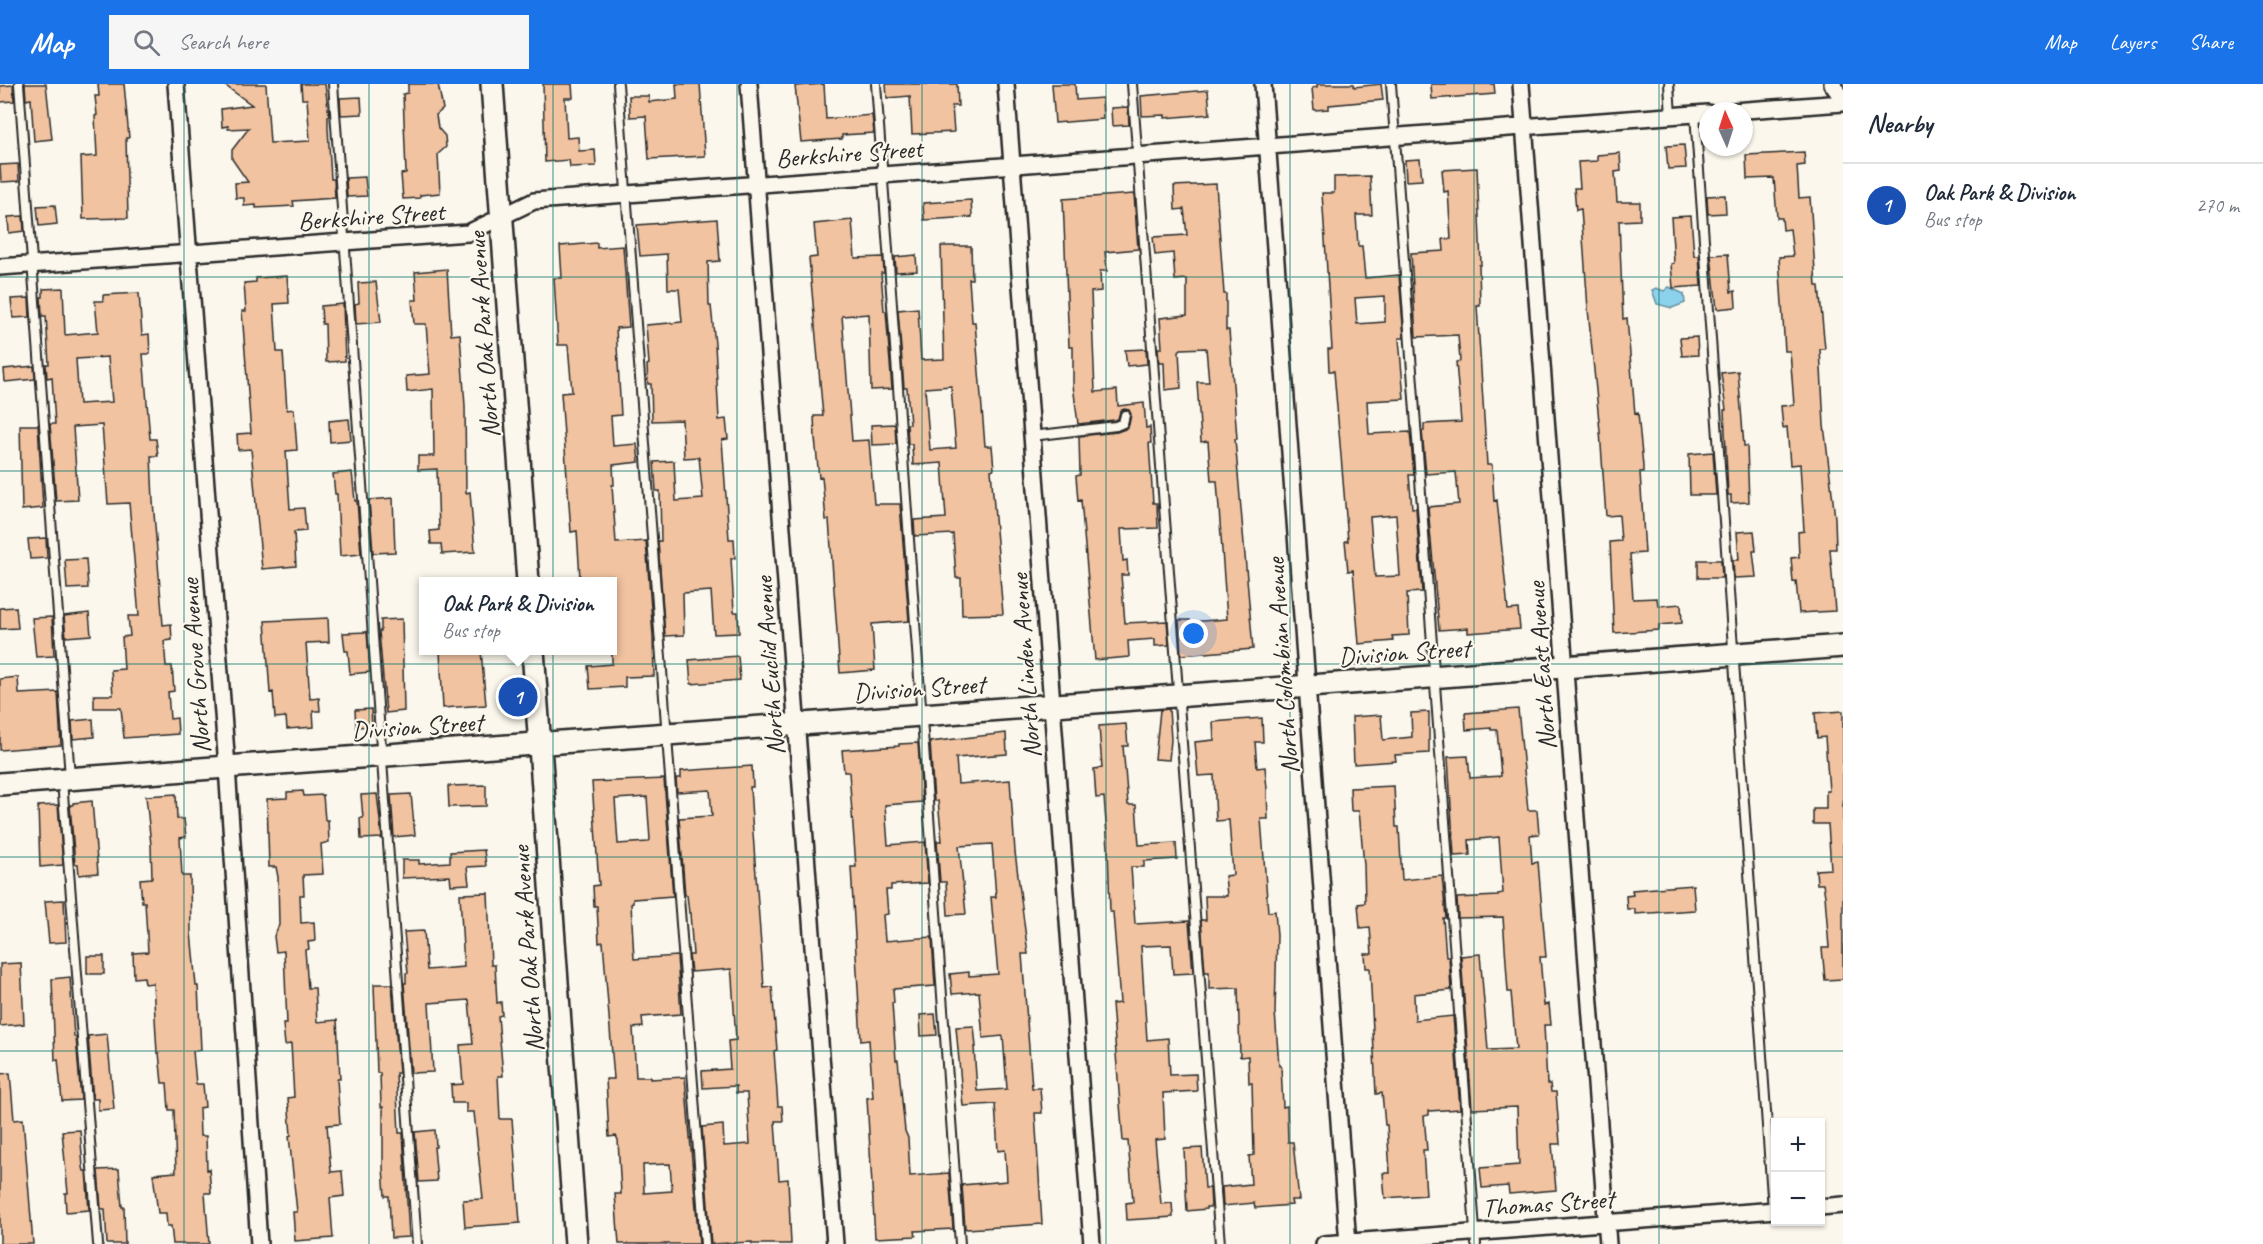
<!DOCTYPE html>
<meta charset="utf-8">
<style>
body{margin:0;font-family:Caveat,sans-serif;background:#f6f6f7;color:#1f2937}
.controls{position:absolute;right:18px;bottom:18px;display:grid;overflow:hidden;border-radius:0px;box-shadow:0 2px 4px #0004}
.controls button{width:54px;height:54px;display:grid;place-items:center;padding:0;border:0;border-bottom:2px solid #e0e1e3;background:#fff;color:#1f2937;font:30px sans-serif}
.compass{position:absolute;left:1699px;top:18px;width:54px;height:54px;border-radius:50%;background:#fff;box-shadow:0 2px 4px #0004;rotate:357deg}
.you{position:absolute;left:1194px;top:550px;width:21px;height:21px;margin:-15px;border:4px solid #fff;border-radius:50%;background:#1a73e8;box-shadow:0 0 0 9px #1a73e833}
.badge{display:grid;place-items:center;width:39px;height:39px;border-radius:50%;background:#1a73e8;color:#fff;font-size:20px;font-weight:700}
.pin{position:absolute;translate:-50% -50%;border:3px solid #fff;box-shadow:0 2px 6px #0006}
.popup{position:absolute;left:419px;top:493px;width:198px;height:78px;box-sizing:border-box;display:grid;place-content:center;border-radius:0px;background:#fff;filter:drop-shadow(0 2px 4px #0005);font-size:20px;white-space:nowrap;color:#747a83}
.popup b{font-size:22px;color:#1f2937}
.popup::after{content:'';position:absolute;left:50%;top:100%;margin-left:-12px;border:12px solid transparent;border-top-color:#fff}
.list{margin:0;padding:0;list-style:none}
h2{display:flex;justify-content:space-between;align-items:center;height:78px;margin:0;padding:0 24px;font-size:26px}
h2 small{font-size:20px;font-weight:400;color:#747a83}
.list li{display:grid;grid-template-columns:39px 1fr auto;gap:18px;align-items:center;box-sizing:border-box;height:84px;padding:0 24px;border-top:2px solid #e0e1e3}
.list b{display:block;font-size:22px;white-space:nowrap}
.list p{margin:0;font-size:20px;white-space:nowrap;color:#747a83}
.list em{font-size:20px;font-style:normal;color:#747a83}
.icon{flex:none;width:33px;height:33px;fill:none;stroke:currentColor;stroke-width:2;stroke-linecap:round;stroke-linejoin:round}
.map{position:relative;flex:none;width:1843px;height:1160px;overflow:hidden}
header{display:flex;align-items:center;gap:36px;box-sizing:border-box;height:84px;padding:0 30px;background:#1a73e8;color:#fff}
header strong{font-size:28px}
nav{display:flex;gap:33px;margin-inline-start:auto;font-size:21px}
.search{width:420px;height:54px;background:#f6f6f7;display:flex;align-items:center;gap:15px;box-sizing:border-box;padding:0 21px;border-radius:0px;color:#747a83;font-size:22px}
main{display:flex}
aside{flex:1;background:#fff}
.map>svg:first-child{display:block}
.water{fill:#8cd2ed;stroke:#658f9f;stroke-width:1.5}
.building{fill:#f1c3a0;stroke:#2b2b2b;stroke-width:1.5;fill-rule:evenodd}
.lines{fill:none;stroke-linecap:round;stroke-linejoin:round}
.lane-casing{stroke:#2b2b2b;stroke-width:12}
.street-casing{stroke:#2b2b2b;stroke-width:20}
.secondary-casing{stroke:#2b2b2b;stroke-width:26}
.lane{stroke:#fbf7ec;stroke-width:8}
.street{stroke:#fbf7ec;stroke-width:15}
.secondary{stroke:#fbf7ec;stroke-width:21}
.grid{fill:none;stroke:#0f766e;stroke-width:1.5;stroke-opacity:0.55}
.labels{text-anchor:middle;stroke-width:4.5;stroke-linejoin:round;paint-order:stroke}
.street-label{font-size:26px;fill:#2b2b2b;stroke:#fbf7ec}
</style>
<header>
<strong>Map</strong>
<div class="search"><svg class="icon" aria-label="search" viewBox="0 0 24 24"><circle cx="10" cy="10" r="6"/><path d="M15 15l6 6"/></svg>Search here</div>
<nav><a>Map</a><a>Layers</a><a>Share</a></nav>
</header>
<main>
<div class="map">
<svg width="1843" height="1160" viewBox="0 0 1843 1160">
<rect width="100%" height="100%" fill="#fbf7ec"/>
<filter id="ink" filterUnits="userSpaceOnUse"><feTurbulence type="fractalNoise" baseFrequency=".0167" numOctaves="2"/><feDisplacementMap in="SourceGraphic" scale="12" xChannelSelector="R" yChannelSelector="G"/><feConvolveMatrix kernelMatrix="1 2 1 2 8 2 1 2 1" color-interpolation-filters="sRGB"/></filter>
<g filter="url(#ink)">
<path class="water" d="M1669 203 1684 210 1685 219 1672 224 1657 220 1652 206 1656 204 1664 207Z"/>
<path class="building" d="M25 0H46L52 55 34 57 31 15 26 16Z
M98 0H124L129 54H126L128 134 83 135 81 73 97 72 95 32 97 31 95 12H99Z
M223 0H266L270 59 310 57 307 15H302L301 0H325L329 32H328V44L331 95H334L335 114 293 117 294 122 256 124V121L244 122V114H236L235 99 248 98 232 75V66L249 44 228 45V42L222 43 221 25 252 21Z
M408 0H438L443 25 436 31 438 44 445 52 446 63 438 70 440 109 420 111V114L403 115 401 90 406 89 403 10 408 9Z
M543 0H572L573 14H565L567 54 578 53 579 67 595 66 596 82 570 83 569 76 545 78Z
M676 0H700L705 72 649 75 646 32 630 33 629 12H649V18L677 15Z
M824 0 826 35 872 31 874 49 842 51V55L801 58 795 2Z
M886 0H957L958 22H952L954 48 912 50 910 12 887 14Z
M1052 0H1075L1076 16 1102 14 1103 35 1055 39Z
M1317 0H1354V3L1381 0 1383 16 1329 21V25L1314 26 1312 4 1317 3Z
M1431 0H1494L1495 10 1432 15Z
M13 1 14 17 0 18V2Z
M1208 6 1210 30 1165 34V31L1142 32 1141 12Z
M361 13 362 30 341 31 340 14Z
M1128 23 1129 41 1112 42 1111 24Z
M1684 61 1686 84 1668 85 1666 62Z
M1804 68 1805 81 1797 82 1799 114 1810 113 1816 202H1819L1825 265H1820L1824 341 1835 434 1836 465H1830L1835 527 1799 529 1796 497 1793 498 1791 474 1799 473 1798 448 1804 447 1800 380 1790 381 1787 343 1783 344 1781 322 1794 321 1790 267H1785L1779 173 1793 172 1790 145 1783 146 1782 134H1777L1774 94 1747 95 1746 71Z
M1620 69 1621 87 1615 88 1617 118H1640V136L1619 137 1623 235 1627 234 1635 330 1638 329 1643 382V388H1640L1645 469 1630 470 1633 515 1657 514 1658 522 1681 520 1682 539 1659 541V546L1614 549 1610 458 1621 457 1619 431 1606 432 1600 347 1588 225 1581 125 1576 126 1574 104H1580L1578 78 1597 77V71Z
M1420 75 1422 96 1406 97 1405 76Z
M18 80 19 97 1 98 0 81Z
M1477 84 1481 181H1479L1480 222H1477L1487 381H1492L1494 417 1497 416 1508 526 1518 525 1520 545 1468 549V544L1439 546 1428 423 1459 420 1456 388 1426 390 1422 347H1424V340L1461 338 1456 278 1460 277 1458 251 1416 253 1411 169 1444 167 1443 155H1451L1448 107 1444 108 1442 86Z
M1370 92 1372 131H1356L1358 162H1362L1365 194 1399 191 1404 254H1399L1404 315 1367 317 1369 350 1410 348 1414 391H1409L1412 424H1416L1422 508 1407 509 1409 551 1392 552 1393 557 1359 560 1353 486 1348 487 1345 457H1348L1334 287H1329L1328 265H1332L1322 109H1334V93ZM1385 212V238L1357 240 1355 214ZM1396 431 1400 492 1375 493 1370 433Z
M365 93 367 112 347 113 346 94Z
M1216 100 1224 210H1226V246H1229L1237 355H1235L1253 565 1181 571 1179 536H1190V538L1227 535 1217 397H1211L1208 357 1201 358 1197 298H1209L1206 264 1181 265 1179 267 1181 304 1165 306 1164 279H1159L1158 264H1162L1160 234 1187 231V195L1175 196 1173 169 1155 171 1153 153 1187 151 1184 125 1175 126 1174 102Z
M1134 110 1138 165 1105 168 1107 187H1100L1101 207 1091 208 1095 308 1117 306 1118 322 1144 319 1146 344 1150 343 1151 359H1149L1153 419H1157L1158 444 1121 445 1123 477 1127 476 1128 491H1121L1125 539 1167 537 1169 561 1155 562V555L1128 557 1129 573 1095 576 1081 416 1078 417 1076 392 1080 391 1079 352 1117 348 1125 345 1129 341 1131 330 1129 326 1124 325 1120 327 1118 335 1114 336 1078 340 1073 301V263H1069L1063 115Z
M1725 111 1726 129 1708 130 1707 112Z
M971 116 972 133 924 136 923 119Z
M55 121 57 140 39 142 37 122Z
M23 132 24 147 9 149 8 133Z
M1691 132 1694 172H1699L1701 202 1673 204 1671 180 1674 179 1671 133Z
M717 135 720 177 708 178 709 222H711L715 260 719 336 726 335 728 355 722 356 729 455H734L735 474H731L734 528H738L739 549 714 550 711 507 683 509 684 551 665 552 658 457H661L660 407H656L654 378 674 377 676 417 703 415 699 373 684 374 682 336 652 337 651 300H648L647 281 649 280 646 241 682 238 679 205H668L667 170 640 172 637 141Z
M852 136 855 174 883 173 884 189H881L884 227H886L892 305 871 306 869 230 842 232 852 357 869 356 874 420H900L909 537 872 540 875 586 840 589 829 436H826L822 393 819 394 815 354 814 332H823L809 174 817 173 814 140Z
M597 159V164L623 162 629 243 616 244 621 331 611 332 613 362 637 360 639 378 613 381 614 401H612L616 459 646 457 653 552 654 592 625 593V603L590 605 588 582 612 580V492L580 494 577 447 571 448 561 309 572 308 568 261H558L554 194H562L560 162Z
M941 162H971L972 195H969L972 238H975L985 362H992L994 385 991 386 1003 530 962 531 961 494H956L953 450 915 452 914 436 946 434 942 379 913 381 912 360H908L907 340H910L907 304H904L898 226 918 224 921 276 944 275ZM951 302 956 364 930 366 925 304Z
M1728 170 1731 208 1735 207 1736 223 1717 225 1711 171Z
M916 171 917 187 896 188 895 173Z
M447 185 451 251 460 250 465 322 466 409 470 408 475 468 442 470 441 460H431L430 447 439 446 437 385 418 386V372H434L433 305 407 308 406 292 430 290 426 240H414L412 216H417L415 188Z
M287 192 289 219 274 220 277 268H283L287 326 294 325 297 366 286 367 290 425 304 424 306 447 294 448 296 482 262 485 251 365 238 366 237 350 251 349 242 227H246L244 199 256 198V194Z
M376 198 381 238 356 240 355 220 359 219 358 199Z
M63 204 65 251 98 248 95 217H103V211L139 209 142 251 149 250 150 270H143L150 355H156L158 372H151L153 417 163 541 171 540 172 556 164 557 166 582H172L174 607 168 608 170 635 177 634 178 650 124 654 121 624H94V611H113L111 586 124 585 122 553 130 552 128 532H139L129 419 108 420 102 341 73 343 78 416 56 417 50 340H55L52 293 47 294 46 280H49L46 232H42L41 213H43V205ZM108 273 112 318 79 320 76 275Z
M29 214 30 233 13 234 11 215Z
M343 220 345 277 326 278 325 240H322L321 222Z
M1697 253 1698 271 1682 272 1680 254Z
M1146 265 1147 280 1127 282 1125 266Z
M34 282 35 295 5 298 4 285Z
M1738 287 1744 362H1747L1749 418 1731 419V411H1728L1724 326H1726L1721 289Z
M349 335 351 356 330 358 329 337Z
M895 340 896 360 872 361 871 341Z
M20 341H38L43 424 22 426Z
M1713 368 1716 411H1690L1689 370Z
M352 388 355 417H357L361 470 340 472 337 410H335L333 390Z
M393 414 395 468 373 469 369 416Z
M1754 447 1756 467H1753L1756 493 1734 494 1733 476H1739L1737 448Z
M46 454 47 474 30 475 28 455Z
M86 475 88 504 67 505 65 476Z
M1698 476H1721L1722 494H1698Z
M16 523 18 544 0 545V524Z
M89 529 91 551 66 553 64 532Z
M52 533 54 572 36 573 32 534Z
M328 534 329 558 306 559 310 615 319 614 320 627H313L314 643 287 645 286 633 275 634 273 608 270 609 265 537Z
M402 535 404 627 386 629 379 547H381V536Z
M367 548 370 588 350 590 348 567H345L343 549Z
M440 567H481L486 621 443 624Z
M738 572 740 596 691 600 689 576Z
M18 593 19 610 58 608 61 661 0 666V595Z
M371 625 372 642 356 643 355 626Z
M1169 625 1171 656 1169 676 1155 675 1160 626Z
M1518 625 1528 726H1537L1539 750 1530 751 1532 779 1538 778 1546 873H1540L1544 921 1549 920 1551 941H1544L1547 1000H1550L1551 1008H1556L1560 1060H1552L1556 1106 1509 1110 1508 1102 1482 1104 1480 1084 1519 1081 1517 1023 1472 1025 1461 872 1480 870 1488 966 1516 965 1511 908H1508L1503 833 1458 834 1457 814 1498 812V810L1503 809 1499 753 1469 756 1470 771 1454 772 1448 673 1468 672 1470 694 1501 692 1497 646H1491V644L1466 646 1465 629Z
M1843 627V895L1825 896 1822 864H1829L1825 812 1823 800H1817L1816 786 1831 785 1828 740H1813V725H1826V707H1829L1825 653 1817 654 1815 629Z
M1429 628V669L1395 671 1396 677 1354 680 1352 633 1381 631 1383 656 1412 653 1411 629Z
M1262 634 1263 658H1255L1257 684 1265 683 1267 705 1268 735H1261L1268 828 1275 827 1277 851 1275 928 1279 982H1281L1283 1023 1287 1022 1288 1058H1293L1299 1116H1291L1292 1121 1255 1124 1254 1119 1223 1122 1222 1103 1251 1100 1249 1072 1254 1071 1252 999H1249L1248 972 1240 973 1238 904 1209 905V888H1205L1201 836H1206L1205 812H1227L1225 792 1233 791 1229 736 1216 737 1214 691 1198 692 1195 658 1214 656 1213 638Z
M93 635 94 653 73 655 72 637Z
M1126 640 1128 662H1123L1128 721H1136L1139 761 1176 759 1177 775 1144 777V783H1131L1135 840 1189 837 1193 889 1173 890 1171 861 1141 862 1147 956 1168 954 1170 991 1196 990 1197 1007 1163 1009 1165 1055 1155 1056 1161 1120 1172 1119 1173 1133 1127 1136 1126 1119 1133 1118 1128 1057H1123L1112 920 1120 919 1113 828H1110L1108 764 1104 713 1096 714 1094 685 1102 684 1099 642Z
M1006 649 1007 670 956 674 958 700 1010 696 1015 768 1028 870H1022L1032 1004H1040L1042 1029H1035L1042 1140 967 1145 965 1144 962 1101 1007 1097 1005 1066 998 1067 995 1020 963 1022 956 943 974 942 976 963H974L977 1007 1007 1005 1003 952 983 954 979 908 952 910 950 890 969 888V892L998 890 991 813H996L992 760 959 762 966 830 948 831 946 798H940L937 757H942L938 717H934L930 658Z
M918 659 922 718 885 721 888 761 925 758 928 799 891 801V806H886L888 830 883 831 885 857 932 853 935 902 893 905 894 919H892L896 976H898L905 1047 908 1054 910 1092 949 1089 953 1145 915 1147 916 1152 875 1154 867 1014 873 1013 869 956 861 957 851 783H856L849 688H844L842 666 899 662V660Z
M752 682 753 703H750L752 735 764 904 772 903 777 966 774 967 778 1022H782L783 1037H775L779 1096 788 1095 791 1160H752V1158L711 1160 702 1043 723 1041 724 1062 750 1060 747 1009H736V1002L703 1004 702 987 730 985 728 957 736 956 732 894 731 885 691 888 689 871H693L690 829H689L687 811H685L679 734 712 732 710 706 677 708 676 694H681V687Z
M664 695 673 812 633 815V819L631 820 634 875 677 872 681 930 642 933 643 943 633 944 636 993H650V995L685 993 699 1160H619L615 1110H621L618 1056 616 1052 609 1053 606 995H614L610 945 603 858 599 859 597 822H594L593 802 599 801 592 698ZM647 713 650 756 648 758 618 760 615 715ZM670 1080 672 1107 644 1109 643 1081Z
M486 701V722L449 723 448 702Z
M1394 702 1396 743H1399L1402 796 1442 792 1446 834H1443L1446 873H1449L1451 906 1414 910 1415 936 1453 932 1460 1025 1429 1027V1031L1424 1032 1427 1066H1423L1426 1111 1385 1114 1383 1089H1390L1387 1041H1385L1382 1009 1376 1010 1370 884H1366L1365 870H1372L1370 843 1360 844 1358 820 1365 819 1364 781 1359 727H1351L1350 704Z
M303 707 304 712 323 711 325 736H328L329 758 321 760 323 790 303 791 304 811H300L301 839 314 838 315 857 308 858 309 865 305 866 308 904H315L317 938 337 936 340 995H337L340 1040 327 1041 331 1088 342 1087 344 1112 330 1114 333 1154 295 1157 293 1128H297L289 1052 291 1051 288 1014 294 1013 291 960 285 961 283 940H287L284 867 276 868 274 852 279 841 278 793 276 783H269L267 715 287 714V708Z
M176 710 177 735H184L186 753 180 754 182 792H190L191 848 196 902H198L201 966 193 967 196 1000H203L205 1023 199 1024 200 1052H206L207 1086 209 1085 211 1109H205L209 1160H173L171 1142H167L166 1129H158L153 1090 176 1088 174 1026H169L167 999H162L159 969H157L153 899 145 900 144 893 134 894 133 869 148 868 145 818H142L140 795 152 794 151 761 146 712Z
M377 710 382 754 361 755 360 734H363L361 711Z
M411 710 415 751 394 753 391 711Z
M92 717 98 789 79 791 78 780H75L70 721H73V719Z
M58 721 63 781 40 783 38 722Z
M484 766 486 782 467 783 469 800 451 801 450 792 402 794V776H419V780L450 778V768Z
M1693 801 1695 826 1635 830V825H1627L1626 812 1633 811 1632 806Z
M488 809 491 881H495L497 919 501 918 502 931 498 932 503 992H498L500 1035H512L520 1139 465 1143 463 1116 483 1115 474 1028H466V1019H452L451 1001 463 1000 460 961 473 960 469 916 429 919 433 988 411 989 404 899H406V889H408L404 848 424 847 427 886 464 883 460 810Z
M64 816 66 858 49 859 45 817Z
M87 872H104V890H87Z
M21 879 24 940 0 942V880Z
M70 893 74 953H76L81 1016 62 1017 58 975 55 976 52 895Z
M374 900H392L399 989H396L399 1049H403L409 1153 391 1154 389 1112H385L383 1083V1023H381L380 989H377Z
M935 930 937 951 921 952 920 931Z
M107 950 114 1025 98 1026V1015H93L88 952Z
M10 989 14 1036 23 1035 33 1160H0V990Z
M80 1046 83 1083 84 1087H86L89 1126 66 1128 65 1109H68L62 1047Z
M435 1046 436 1063H434L437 1097 419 1098 415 1048Z
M1202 1064 1205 1104H1210L1211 1123H1206V1125L1187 1127 1184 1065Z
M119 1085 122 1123H124L125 1160H107L105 1125H101L98 1086Z"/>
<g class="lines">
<defs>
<path id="lane" d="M19 0 70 693
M333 0 417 1160
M618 0 705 1160
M876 0 960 1160
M1132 0 1220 1160
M1391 0 1476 1160
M1669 0 1671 32
M1695 30 1773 1126
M1032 352 1116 342 1123 339 1125 331
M62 697 98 1160"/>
<path id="street" d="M176 0 227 683 259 1160
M749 0 835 1160
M1006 0 1092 1160
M1263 0 1348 1160
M1521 0 1608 1160
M1832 0 1843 15
M1733 27 1843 19
M0 183 468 149 534 117 1708 29
M1820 1123 1843 1121
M1324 1160 1776 1126"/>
<path id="secondary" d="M492 0 528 498
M533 566 576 1160
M0 700 1843 562"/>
</defs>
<use href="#lane" class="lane-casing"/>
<use href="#street" class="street-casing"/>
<use href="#secondary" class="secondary-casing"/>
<use href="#lane" class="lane"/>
<use href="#street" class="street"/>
<use href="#secondary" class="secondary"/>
</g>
</g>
<path class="grid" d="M184 0V1160M369 0V1160M553 0V1160M737 0V1160M922 0V1160M1106 0V1160M1290 0V1160M1474 0V1160M1659 0V1160M0 193H1843M0 387H1843M0 580H1843M0 773H1843M0 967H1843"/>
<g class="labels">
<g class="street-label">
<text transform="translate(849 69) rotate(-4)" y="9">Berkshire Street</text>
<text transform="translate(371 132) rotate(-4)" y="9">Berkshire Street</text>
<text transform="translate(483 251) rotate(-94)" y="9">North Oak Park Avenue</text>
<text transform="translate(1404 568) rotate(-4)" y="9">Division Street</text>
<text transform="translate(195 582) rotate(-94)" y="9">North Grove Avenue</text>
<text transform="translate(769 582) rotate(-94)" y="9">North Euclid Avenue</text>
<text transform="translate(1025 582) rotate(-94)" y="9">North Linden Avenue</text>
<text transform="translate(1282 582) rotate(-94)" y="9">North Colombian Avenue</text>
<text transform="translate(1541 582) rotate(-94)" y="9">North East Avenue</text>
<text transform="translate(919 604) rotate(-4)" y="9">Division Street</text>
<text transform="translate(417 642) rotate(-4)" y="9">Division Street</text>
<text transform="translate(527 865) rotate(-94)" y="9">North Oak Park Avenue</text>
<text transform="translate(1548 1119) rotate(-4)" y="9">Thomas Street</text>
</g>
</g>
</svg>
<div class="controls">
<button>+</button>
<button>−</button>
</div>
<svg class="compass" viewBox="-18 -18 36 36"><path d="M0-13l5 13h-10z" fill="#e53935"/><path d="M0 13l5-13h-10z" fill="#747a83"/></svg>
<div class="you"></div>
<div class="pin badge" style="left:518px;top:613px;background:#1a4fb4">1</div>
<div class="popup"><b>Oak Park &amp; Division</b>Bus stop</div>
</div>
<aside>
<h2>Nearby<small></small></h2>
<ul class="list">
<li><span class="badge" style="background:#1a4fb4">1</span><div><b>Oak Park &amp; Division</b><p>Bus stop</p></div><em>270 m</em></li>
</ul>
</aside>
</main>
